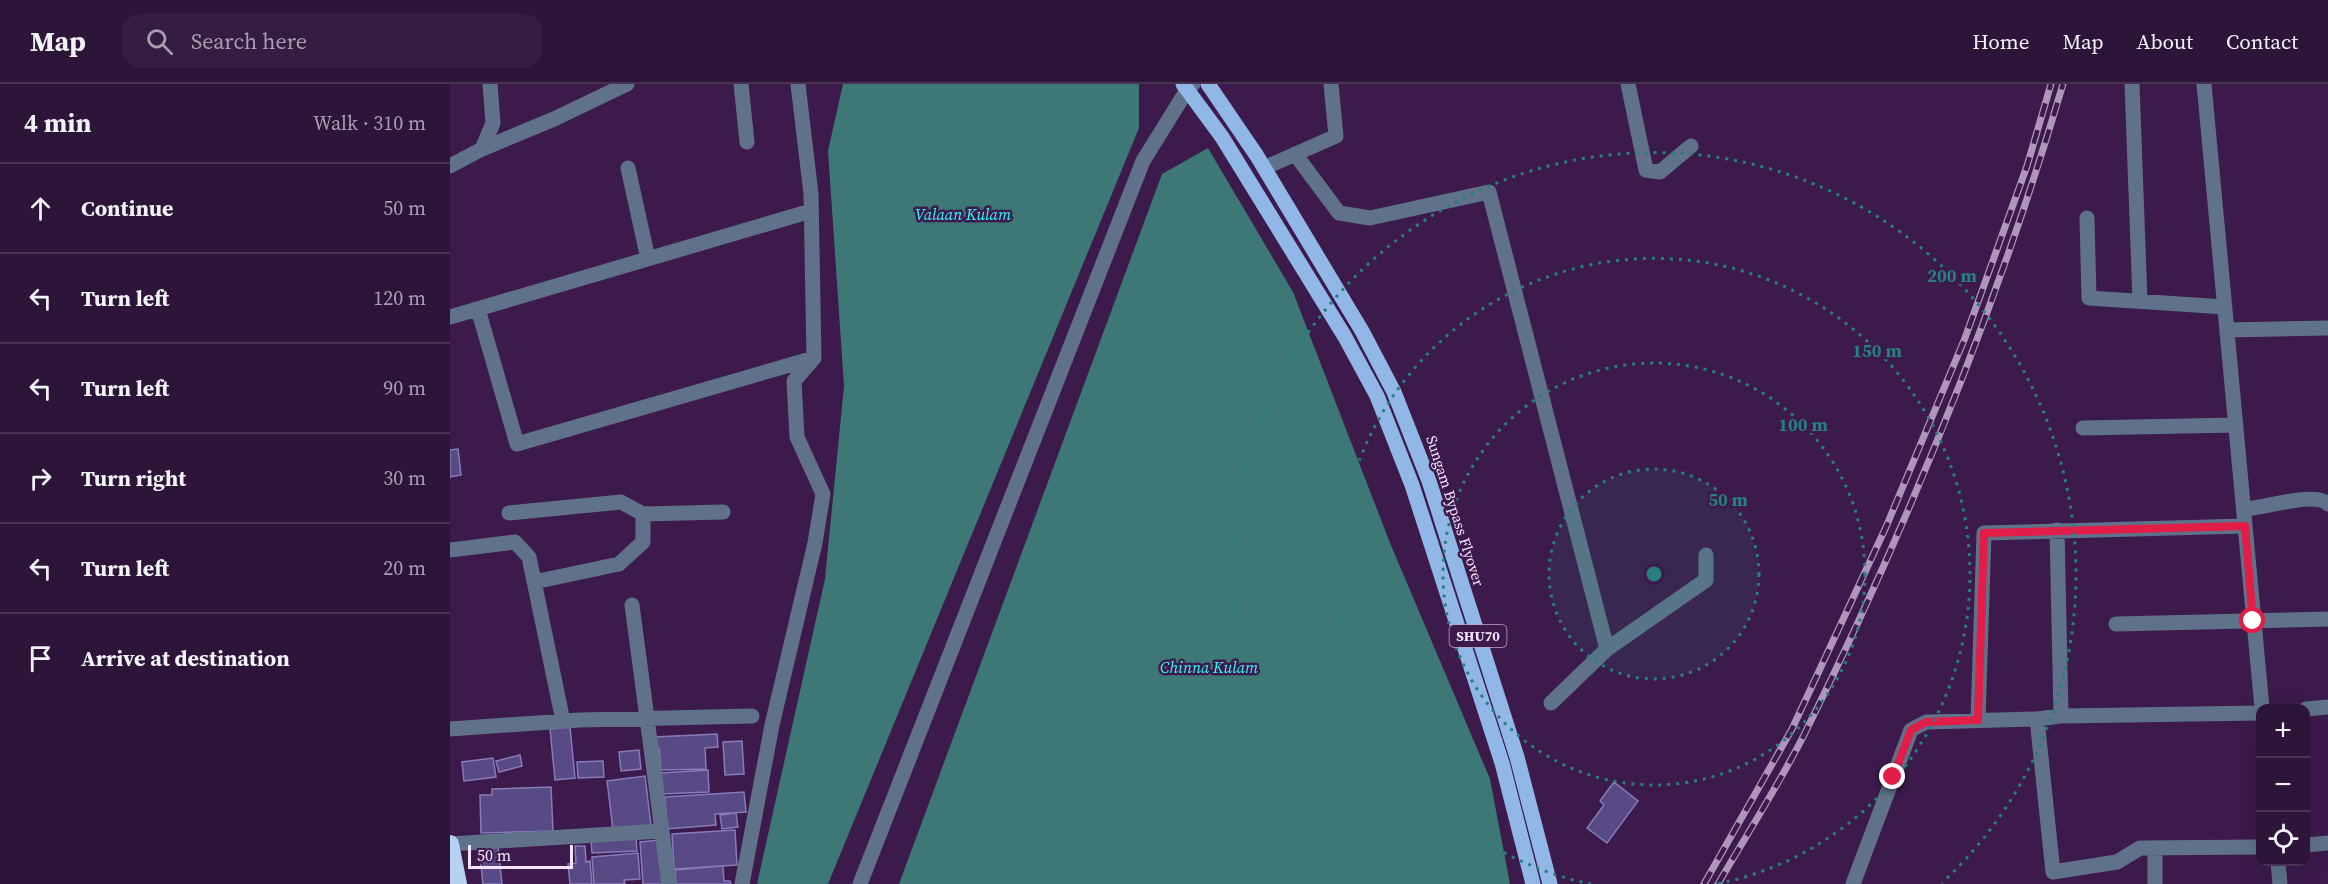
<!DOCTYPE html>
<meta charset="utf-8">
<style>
body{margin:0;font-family:"Source Serif 4",serif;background:#351d41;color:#f1f3f6}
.controls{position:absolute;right:18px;bottom:18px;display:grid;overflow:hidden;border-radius:12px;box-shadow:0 6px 24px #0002}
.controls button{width:54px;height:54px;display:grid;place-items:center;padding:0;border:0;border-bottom:2px solid #483353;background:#2d1439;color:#f1f3f6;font:30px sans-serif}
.scale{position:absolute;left:18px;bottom:15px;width:105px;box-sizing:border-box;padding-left:6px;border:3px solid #f4e4fd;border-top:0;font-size:16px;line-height:21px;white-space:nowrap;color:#f4e4fd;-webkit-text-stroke:4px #3c1a4c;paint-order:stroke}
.stop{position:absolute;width:18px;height:18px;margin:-14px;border:4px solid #e11d48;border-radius:50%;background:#fff}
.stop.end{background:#e11d48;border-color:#fff;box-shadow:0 2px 6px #0008}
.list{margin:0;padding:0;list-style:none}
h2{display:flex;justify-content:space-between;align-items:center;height:78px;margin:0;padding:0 24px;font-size:26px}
h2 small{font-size:20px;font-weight:400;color:#a79eae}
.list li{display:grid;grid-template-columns:39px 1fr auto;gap:18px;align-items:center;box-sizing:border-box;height:90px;padding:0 24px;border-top:2px solid #483353}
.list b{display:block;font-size:22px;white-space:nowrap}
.list em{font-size:20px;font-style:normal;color:#a79eae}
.icon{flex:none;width:33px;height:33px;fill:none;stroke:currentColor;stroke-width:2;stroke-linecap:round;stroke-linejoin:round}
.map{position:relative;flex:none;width:1878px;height:800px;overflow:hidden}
header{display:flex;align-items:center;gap:36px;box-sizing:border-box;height:84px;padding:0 30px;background:#2d1439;border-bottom:2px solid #483353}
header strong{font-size:28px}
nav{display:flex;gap:33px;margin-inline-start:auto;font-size:21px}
.search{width:420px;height:54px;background:#351d41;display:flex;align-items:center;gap:15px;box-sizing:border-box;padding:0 21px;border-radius:18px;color:#a79eae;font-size:22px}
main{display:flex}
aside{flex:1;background:#2d1439}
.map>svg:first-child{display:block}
.water{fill:#3d7776}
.building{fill:#584a85;stroke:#887bb9;stroke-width:1.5}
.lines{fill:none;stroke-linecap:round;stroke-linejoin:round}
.minor{stroke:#5f7289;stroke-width:15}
.major{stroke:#90b7e6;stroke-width:15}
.highway{stroke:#b5d2f4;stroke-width:18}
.rail-casing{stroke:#ad96b9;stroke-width:7}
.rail{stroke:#3c1a4c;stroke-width:4.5;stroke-dasharray:14;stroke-linecap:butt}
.route{stroke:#e11d48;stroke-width:8}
.ring{fill:none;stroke:#26817c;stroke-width:3;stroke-dasharray:3 6}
.labels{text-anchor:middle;stroke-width:5;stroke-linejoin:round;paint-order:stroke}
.shield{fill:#3c1a4c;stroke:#bda7c8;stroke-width:1.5}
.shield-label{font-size:14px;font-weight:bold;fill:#f4e4fd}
.street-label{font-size:15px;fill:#f4e4fd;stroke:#3c1a4c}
.water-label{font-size:16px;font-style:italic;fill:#2ffaf7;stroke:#3c1a4c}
.centre{fill:#26817c;stroke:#3c1a4c;stroke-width:3}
.ring-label{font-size:18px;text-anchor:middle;font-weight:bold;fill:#26817c;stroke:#3c1a4c;stroke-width:5;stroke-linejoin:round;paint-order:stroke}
</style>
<header>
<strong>Map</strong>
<div class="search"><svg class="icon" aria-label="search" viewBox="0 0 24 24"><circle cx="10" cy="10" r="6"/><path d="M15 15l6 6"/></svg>Search here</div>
<nav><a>Home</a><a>Map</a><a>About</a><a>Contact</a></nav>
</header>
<main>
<aside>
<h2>4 min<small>Walk · 310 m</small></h2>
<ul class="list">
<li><svg class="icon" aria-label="ahead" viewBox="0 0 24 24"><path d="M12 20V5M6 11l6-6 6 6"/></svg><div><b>Continue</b></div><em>50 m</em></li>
<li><svg class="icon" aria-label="left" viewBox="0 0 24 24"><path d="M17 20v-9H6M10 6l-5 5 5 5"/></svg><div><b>Turn left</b></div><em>120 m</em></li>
<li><svg class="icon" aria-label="left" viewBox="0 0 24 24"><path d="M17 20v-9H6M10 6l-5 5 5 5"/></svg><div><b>Turn left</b></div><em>90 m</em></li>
<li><svg class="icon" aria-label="right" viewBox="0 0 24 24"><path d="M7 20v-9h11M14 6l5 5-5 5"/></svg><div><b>Turn right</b></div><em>30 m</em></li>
<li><svg class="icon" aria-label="left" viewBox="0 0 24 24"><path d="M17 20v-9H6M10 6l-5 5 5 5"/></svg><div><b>Turn left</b></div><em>20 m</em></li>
<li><svg class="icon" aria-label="arrive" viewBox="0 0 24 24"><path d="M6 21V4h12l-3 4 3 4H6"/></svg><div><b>Arrive at destination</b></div></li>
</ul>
</aside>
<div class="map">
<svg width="1878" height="800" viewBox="0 0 1878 800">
<rect width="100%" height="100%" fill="#3c1a4c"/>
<path class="water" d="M393 0H689V44L378 800H307L375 495 394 302 378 67Z
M758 64 843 208 940 459 1040 695 1060 800H449L712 90Z"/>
<path class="building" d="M8 365 11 391 0 393V366Z
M120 643 125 694 105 696 100 645Z
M267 650 268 663 255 664 256 685 211 686 209 664H204V653Z
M292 657 294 690 275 691 273 658Z
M189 666 191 685 171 687 169 668Z
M70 671 72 682 49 688 46 677Z
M43 674 46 693 14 697 12 678Z
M153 677 154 693 128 694 127 678Z
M258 686 259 708 212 710 211 689Z
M195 692 201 741 163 746 157 697Z
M1164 698 1188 717 1157 759 1137 744 1154 721 1150 717Z
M101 703 103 747 31 749 30 711H42V705Z
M294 708 296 728 265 730 266 741 217 745 215 713Z
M286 729 288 743 272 745 270 731Z
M285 746 287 781 224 785 222 750Z
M186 755 187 767 142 769 141 757Z
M209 756 212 800H193L190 758Z
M48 762 52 800H33L29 764Z
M125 762H135L136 778 140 777 142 800H120L118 780 126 779Z
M188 769 190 795 174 796 175 800H144L142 773Z
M273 782 274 797H280L281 800H226L225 786Z"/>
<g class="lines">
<path class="minor" d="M291 0 297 58
M1178 0 1196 86 1210 88 1241 62
M1682 0 1690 217
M1754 0 1812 624
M32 65 104 35 177 0
M845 70 889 129 920 134 1039 108 1157 565
M0 82 32 65 43 39 40 0
M178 84 198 175
M814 84 886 52 881 0
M1637 134 1639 214 1775 223
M28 225 67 360 364 274
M0 233 361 127
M1777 246 1878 244
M1633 344 1786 341
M1794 425C1815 424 1865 407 1878 420
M59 429 171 418 193 430 273 428
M0 466 65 458 79 473 113 637
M84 498 169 480 193 458V430
M182 521 219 800
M1666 540 1878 535
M1101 619 1157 565 1256 496V471
M1856 625 1878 623
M1611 632 1810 629
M1587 635 1611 632 1607 446
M1528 636 1534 449 1795 442
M0 645 130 636 302 632
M0 760 211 747
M1856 761 1878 759
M1705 764V800
M1828 778 1830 800
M292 800 322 641 365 459 373 410 347 353 344 297 364 274 361 110 348 0
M410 800 693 77 737 6 743 0
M1403 800 1461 646 1476 638 1587 635 1603 788 1667 778 1690 764 1810 763"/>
<path class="major" d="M733 0 772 53 895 253 927 312 962 401 1052 679 1083 800
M758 0 807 72 912 247 944 308 979 397 1067 673 1100 800"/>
<path class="highway" d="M0 760 8 800"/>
<defs>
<path id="rail" d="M1254 800 1342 645 1436 443 1515 254 1577 82 1601 0
M1268 800C1297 750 1328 702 1354 651 1458 441 1547 224 1613 0"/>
</defs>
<use href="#rail" class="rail-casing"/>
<use href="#rail" class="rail"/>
</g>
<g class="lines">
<path class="route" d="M1443 693 1461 646 1476 638 1528 636 1534 449 1795 442 1803 537"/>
</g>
<circle cx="1204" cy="490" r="105" fill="#26817c" fill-opacity=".12"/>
<g class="ring">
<circle cx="1204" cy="490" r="105"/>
<circle cx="1204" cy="490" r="211"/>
<path d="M1141 800A316 316 0 1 1 1267 800"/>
<path d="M916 799A422 422 0 1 1 1492 799"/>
</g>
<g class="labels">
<rect class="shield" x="999.5" y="541" width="57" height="22" rx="4.5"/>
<g class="shield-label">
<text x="1028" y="557">SHU70</text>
</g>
<g class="street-label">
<text transform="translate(1005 427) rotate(72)" y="5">Sungam Bypass Flyover</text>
</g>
<g class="water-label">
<text x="513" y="136">Valaan Kulam</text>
<text x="759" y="589">Chinna Kulam</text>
</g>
</g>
<circle cx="1204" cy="490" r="9" class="centre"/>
<g class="ring-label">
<text x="1502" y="198">200 m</text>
<text x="1427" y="273">150 m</text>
<text x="1353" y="347">100 m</text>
<text x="1278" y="422">50 m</text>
</g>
</svg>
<div class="controls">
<button>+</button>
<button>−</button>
<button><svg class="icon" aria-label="locate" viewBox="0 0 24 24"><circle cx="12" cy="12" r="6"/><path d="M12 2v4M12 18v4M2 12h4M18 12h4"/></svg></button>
</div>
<div class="scale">50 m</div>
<div class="stop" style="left:1803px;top:537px"></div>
<div class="stop end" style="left:1443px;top:693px"></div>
</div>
</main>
